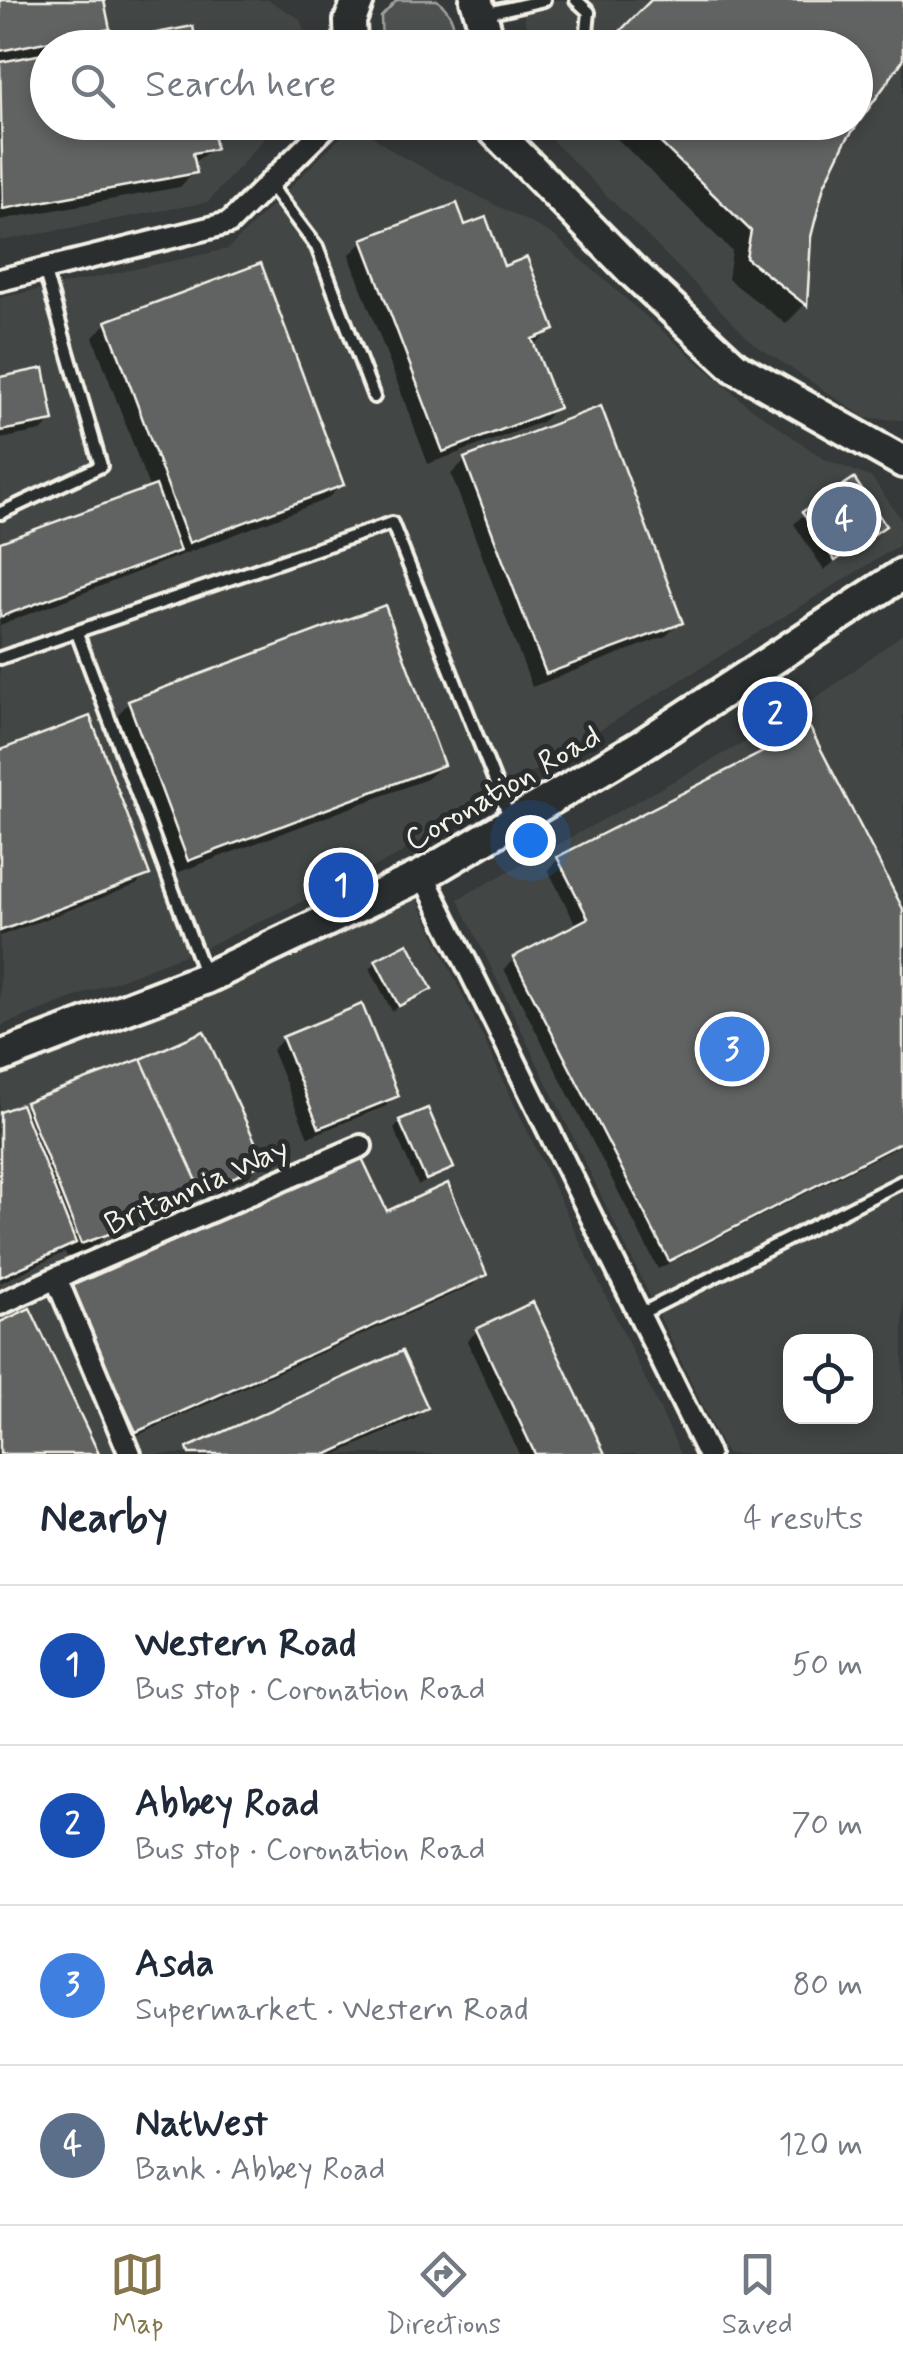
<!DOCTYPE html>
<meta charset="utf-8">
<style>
body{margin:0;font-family:Mynerve,sans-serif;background:#f6f6f7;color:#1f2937}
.controls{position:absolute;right:30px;bottom:30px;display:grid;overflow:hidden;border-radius:20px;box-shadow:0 5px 15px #0003}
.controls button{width:90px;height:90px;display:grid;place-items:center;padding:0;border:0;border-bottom:2px solid #e0e1e3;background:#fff;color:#1f2937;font:50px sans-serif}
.you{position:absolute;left:530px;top:840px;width:35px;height:35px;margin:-25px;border:8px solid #fff;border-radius:50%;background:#1a73e8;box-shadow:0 0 0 15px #1a73e833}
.badge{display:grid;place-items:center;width:65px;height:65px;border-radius:50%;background:#84754c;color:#fff;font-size:32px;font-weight:700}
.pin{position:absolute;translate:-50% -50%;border:5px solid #fff;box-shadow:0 2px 10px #0006}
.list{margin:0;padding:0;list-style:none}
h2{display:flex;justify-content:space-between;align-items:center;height:130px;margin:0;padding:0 40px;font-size:42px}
h2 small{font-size:32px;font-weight:400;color:#747a83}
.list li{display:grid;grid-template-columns:65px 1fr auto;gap:30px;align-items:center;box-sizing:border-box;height:160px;padding:0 40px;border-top:2px solid #e0e1e3}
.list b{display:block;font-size:38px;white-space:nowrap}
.list p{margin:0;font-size:32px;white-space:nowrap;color:#747a83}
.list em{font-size:32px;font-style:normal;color:#747a83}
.icon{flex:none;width:55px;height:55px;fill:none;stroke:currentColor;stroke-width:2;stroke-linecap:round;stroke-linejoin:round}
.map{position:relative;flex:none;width:903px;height:1454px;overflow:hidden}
.search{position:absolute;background:#fff;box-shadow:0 5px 15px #0003;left:30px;right:30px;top:30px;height:110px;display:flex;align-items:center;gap:25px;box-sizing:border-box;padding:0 35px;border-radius:55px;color:#747a83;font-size:38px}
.sheet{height:770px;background:#fff}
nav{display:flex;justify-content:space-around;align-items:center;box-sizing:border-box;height:140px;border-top:2px solid #e0e1e3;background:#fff;font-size:28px;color:#747a83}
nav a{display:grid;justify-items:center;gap:5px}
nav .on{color:#84754c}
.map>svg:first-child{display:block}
.built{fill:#434645;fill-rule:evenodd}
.green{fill:#4e514f;stroke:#a1a19c;stroke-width:2.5}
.shadow{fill:#0007}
.building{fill:#616362;stroke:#f4f1e8;stroke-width:2.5}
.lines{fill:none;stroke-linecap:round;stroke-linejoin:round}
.lane-casing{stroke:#f4f1e8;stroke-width:18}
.street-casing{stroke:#f4f1e8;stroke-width:28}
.secondary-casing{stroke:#f4f1e8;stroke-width:38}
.lane{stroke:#2a2d2e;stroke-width:10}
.street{stroke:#2a2d2e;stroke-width:20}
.secondary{stroke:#2a2d2e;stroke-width:30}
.labels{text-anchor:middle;stroke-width:10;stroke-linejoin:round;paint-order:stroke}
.street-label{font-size:32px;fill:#f4f1e8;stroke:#2a2d2e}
</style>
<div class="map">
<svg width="903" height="1454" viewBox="0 0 903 1454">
<rect width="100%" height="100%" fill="#363939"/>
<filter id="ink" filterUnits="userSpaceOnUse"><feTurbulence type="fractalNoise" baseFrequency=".01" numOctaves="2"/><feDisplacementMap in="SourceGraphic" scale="20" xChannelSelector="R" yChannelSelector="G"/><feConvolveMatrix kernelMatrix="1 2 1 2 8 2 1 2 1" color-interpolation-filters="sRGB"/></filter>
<g filter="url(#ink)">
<path class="built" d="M0 0H268L300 19 309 47 48 48V122L278 123 208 202 0 241Z
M521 0H903V420L866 418 754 344 535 123 856 122V48H517L527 31Z
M355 123 397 154 552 234 747 405 824 459 872 478 903 522 898 546 393 858 215 943 0 1026V298L228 249Z
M903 634V1454H726L458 899 789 718ZM790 1342H866V1416H790Z
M416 897 681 1454H0V1062L215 984Z"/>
<path class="green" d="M397 0H437C453 13 458 28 451 47H382L381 17Z"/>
<path class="shadow" d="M0 0H102L107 28 88 48H48V122L213 148 193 163 194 172 180 187 0 220Z
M655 0H903V57L856 121V48H607Z
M600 122H854L822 185 809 237 805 304 786 324 728 279 732 251Z
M364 241 503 269 552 330 532 346 556 408 542 422 428 464 349 255Z
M107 323 341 485 327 499 0 625V545L150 490 93 337Z
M0 379 51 421 41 431 0 439Z
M465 460 680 622 666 636 532 687 451 474Z
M804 514 883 526 824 570 794 524Z
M129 703 442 764 427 779 174 874 115 717Z
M809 731 903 915V1144L658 1269 504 969 514 959 577 927 548 870 558 859Z
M0 752 147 874 136 885 0 936Z
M376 962 429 989 392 1011 370 969Z
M203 1034 262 1163 248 1177 185 1205 109 1231 95 1247 67 1257 65 1252 0 1283V1115L21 1110Z
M283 1039 396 1095 386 1106 308 1137 272 1050Z
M400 1122 451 1167 445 1174 418 1185 394 1129Z
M385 1214 484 1275 473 1285 125 1441 60 1299Z
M477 1331 602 1454H519L467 1341Z
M425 1408 415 1419 337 1454H185Z"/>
<path class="building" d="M0 0H104L110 29 0 51Z
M651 0H903V60L845 142 824 186 811 237 807 306 746 258 751 231 639 122H856V48H617L629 37 621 30Z
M193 26 197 48H77L167 31Z
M48 53V122H211L216 149 193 153 197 173 3 209 0 62Z
M457 203 465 225 486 217 504 266 527 257 555 330 532 339 559 408 443 452 362 239Z
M261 263 344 485 189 543 106 321Z
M44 368 54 421 0 431V377Z
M601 406 683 623 546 674 464 458Z
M854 478 886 526 835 561 802 512Z
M156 485 180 551 0 617V542Z
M385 605 444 765 188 861 128 701Z
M90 716 150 875 0 931V750Z
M810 728 903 909V1141L669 1261 513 957 588 918 557 857Z
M408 943 432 989 399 1006 375 960Z
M362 1004 399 1096 319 1128 282 1037Z
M204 1031 265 1163 202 1192 141 1059Z
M141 1059 202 1192 108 1224 112 1233 81 1244 25 1102Z
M21 1104 76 1243 0 1277V1112Z
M428 1108 454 1168 426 1180 399 1120Z
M362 1158 387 1211 448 1183 487 1275 136 1432 69 1287Z
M533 1302 605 1454H535L476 1329Z
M30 1308 99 1454H0V1322Z
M402 1351 428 1408 328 1454H189L187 1448Z"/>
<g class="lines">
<defs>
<path id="lane" d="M483 14 544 0
M573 48 587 32 589 12 576 0
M576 122 586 127 604 122
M270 185 317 247 374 397
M1 513 101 466 45 272
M77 633 204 973
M0 658 392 523 510 819
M642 1313 903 1181"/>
<path id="street" d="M0 280 229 223 331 122
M423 875 708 1454
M56 1278 361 1146
M0 1304 56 1278 130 1454"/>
<path id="secondary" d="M476 0 485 28 483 48
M351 48 350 21 358 0
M486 122 632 271 735 367 903 462
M0 1057 206 978 423 875 642 745 903 574"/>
</defs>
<use href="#lane" class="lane-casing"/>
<use href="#street" class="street-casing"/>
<use href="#secondary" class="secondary-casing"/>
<use href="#lane" class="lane"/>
<use href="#street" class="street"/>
<use href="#secondary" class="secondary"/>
</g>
</g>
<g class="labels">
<g class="street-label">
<text transform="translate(502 787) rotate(-30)" y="11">Coronation Road</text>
<text transform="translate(196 1185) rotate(-24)" y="11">Britannia Way</text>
</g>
</g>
</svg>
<div class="controls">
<button><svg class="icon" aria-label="locate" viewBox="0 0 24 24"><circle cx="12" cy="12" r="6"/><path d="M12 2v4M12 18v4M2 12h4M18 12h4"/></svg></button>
</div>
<div class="you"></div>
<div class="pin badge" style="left:341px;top:885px;background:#1a4fb4">1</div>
<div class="pin badge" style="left:775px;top:714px;background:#1a4fb4">2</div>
<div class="pin badge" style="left:732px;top:1049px;background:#3f7fe0">3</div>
<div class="pin badge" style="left:844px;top:519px;background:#5c6f8a">4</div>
<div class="search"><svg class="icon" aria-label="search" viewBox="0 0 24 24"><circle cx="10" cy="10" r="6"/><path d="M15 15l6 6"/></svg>Search here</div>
</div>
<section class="sheet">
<h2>Nearby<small>4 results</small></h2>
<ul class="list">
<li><span class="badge" style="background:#1a4fb4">1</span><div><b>Western Road</b><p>Bus stop · Coronation Road</p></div><em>50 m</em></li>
<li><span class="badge" style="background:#1a4fb4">2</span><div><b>Abbey Road</b><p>Bus stop · Coronation Road</p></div><em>70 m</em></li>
<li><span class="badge" style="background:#3f7fe0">3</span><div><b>Asda</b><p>Supermarket · Western Road</p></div><em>80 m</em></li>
<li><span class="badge" style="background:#5c6f8a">4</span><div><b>NatWest</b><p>Bank · Abbey Road</p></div><em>120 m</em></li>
</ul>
</section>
<nav>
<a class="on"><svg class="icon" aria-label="map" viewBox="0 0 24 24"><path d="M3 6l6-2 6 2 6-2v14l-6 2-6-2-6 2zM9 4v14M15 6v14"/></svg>Map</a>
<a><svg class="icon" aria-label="directions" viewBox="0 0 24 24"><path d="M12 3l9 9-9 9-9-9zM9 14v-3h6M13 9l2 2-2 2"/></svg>Directions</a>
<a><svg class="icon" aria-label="saved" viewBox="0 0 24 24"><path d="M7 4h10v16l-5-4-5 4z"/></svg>Saved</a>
</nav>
